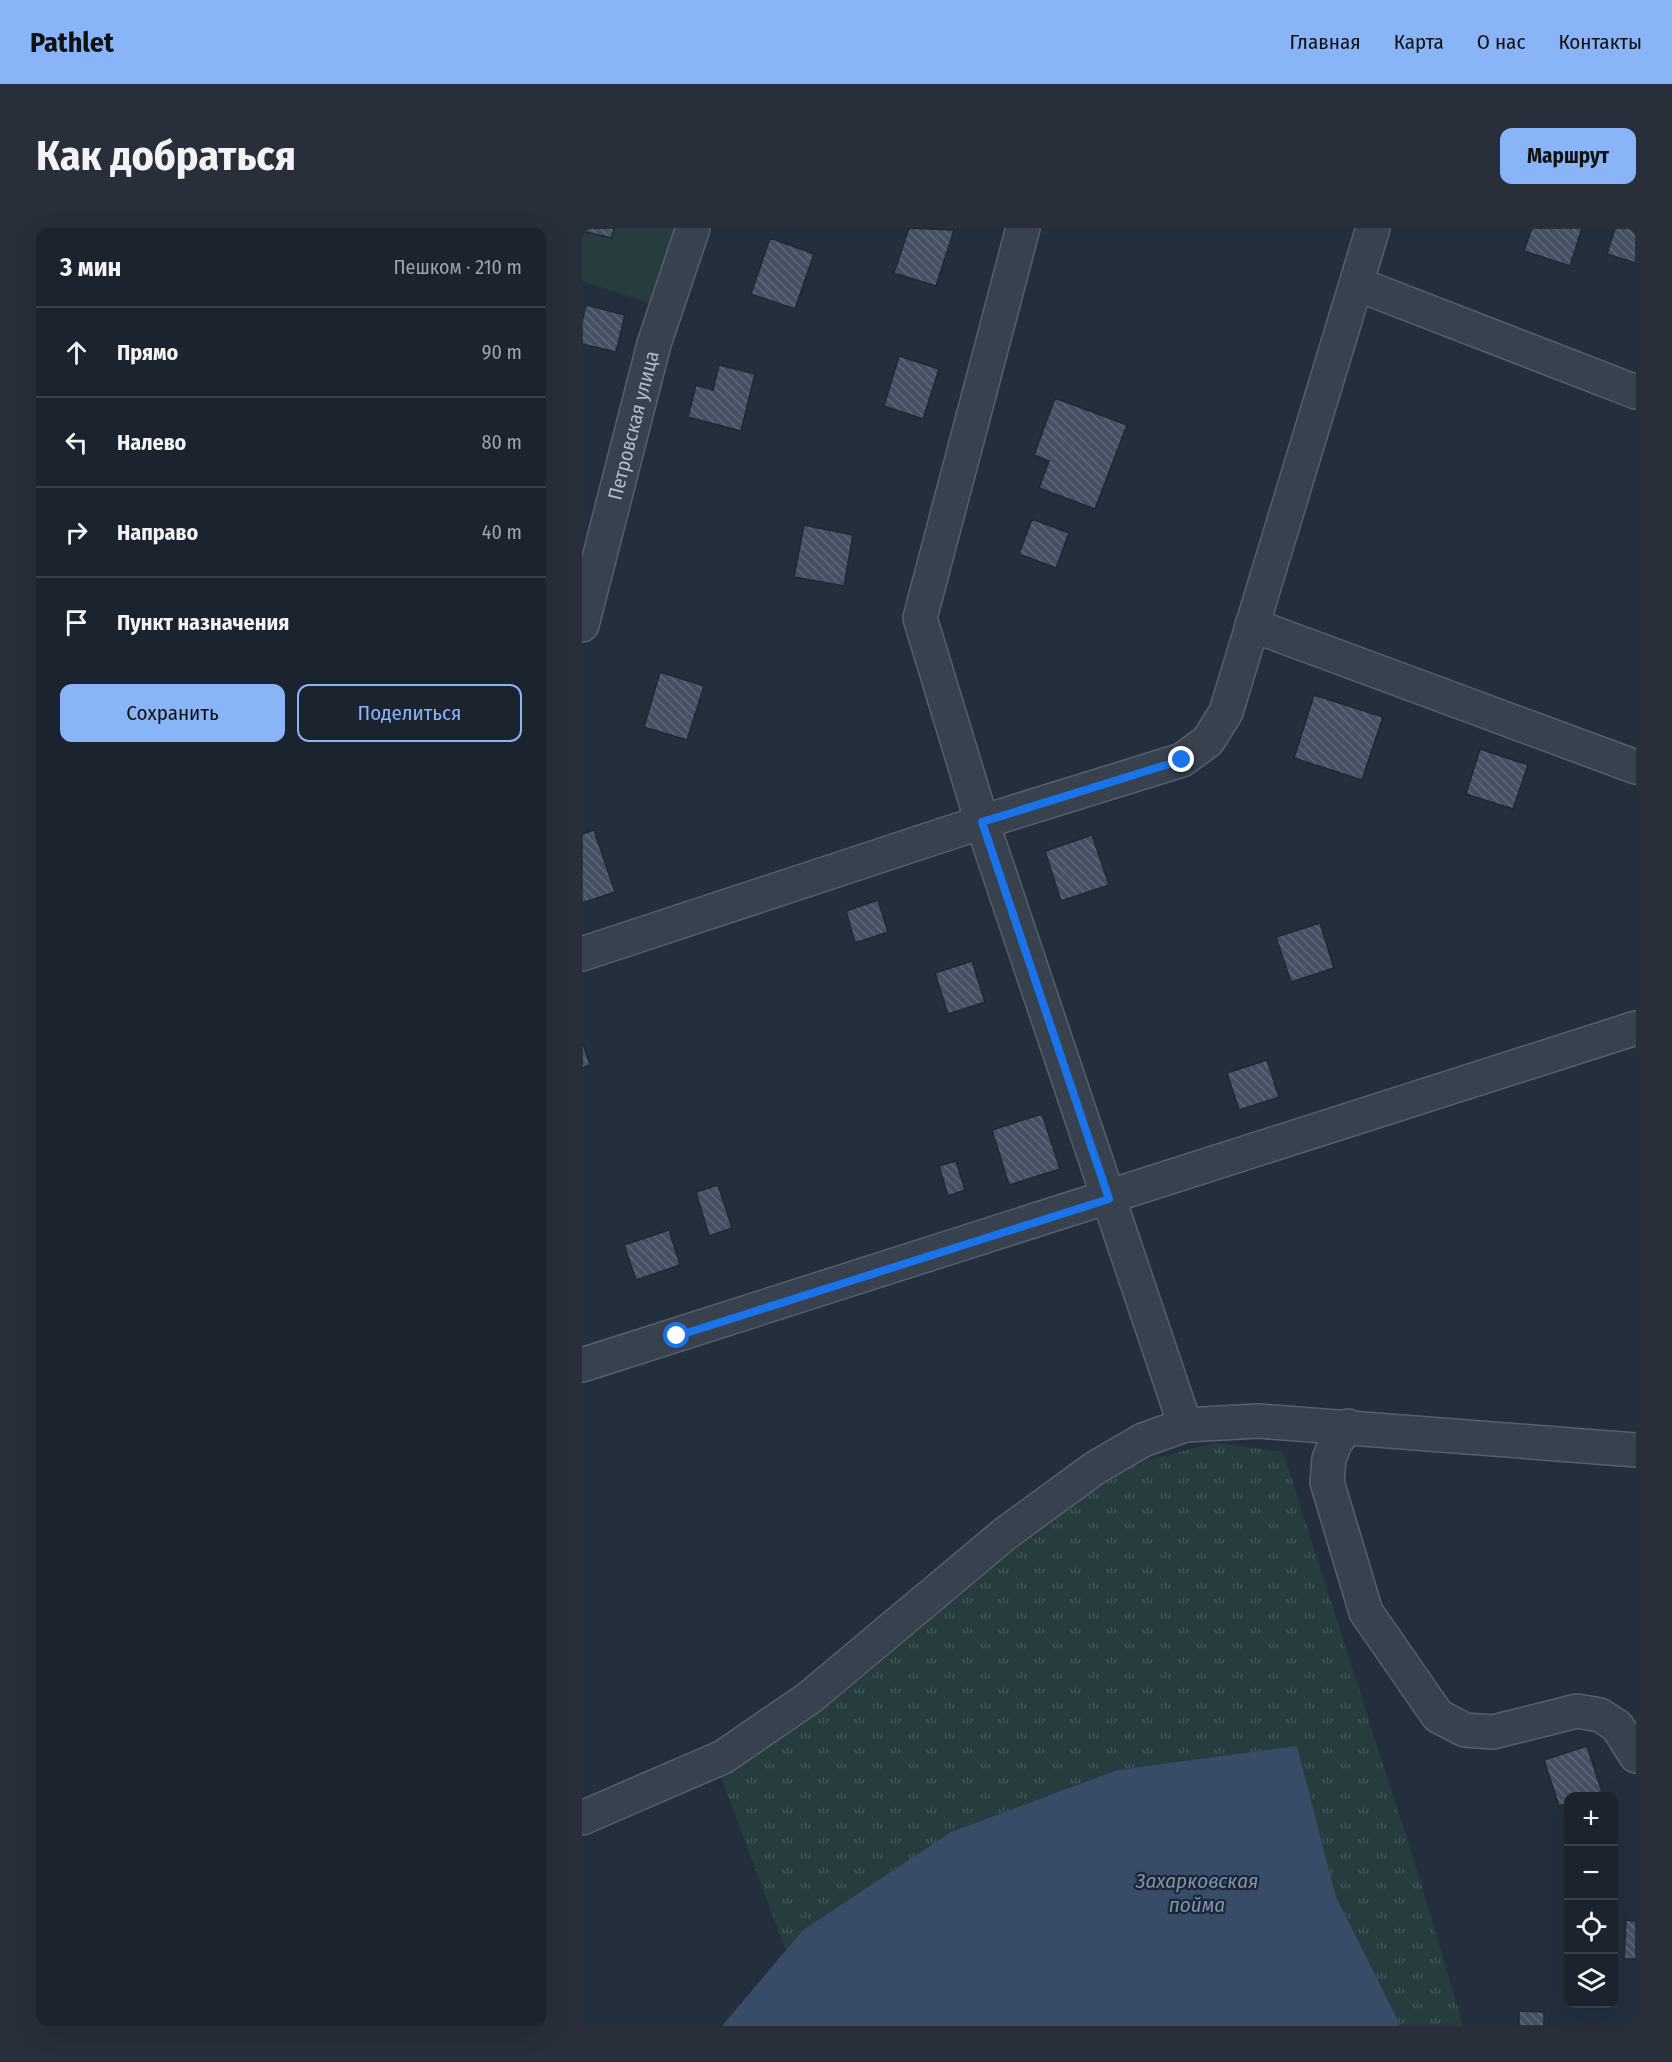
<!DOCTYPE html>
<html lang="ru">
<meta charset="utf-8">
<style>
body{margin:0;font-family:"Fira Sans Condensed",sans-serif;background:#282f3a;color:#f1f3f6}
.controls{position:absolute;right:18px;bottom:18px;display:grid;overflow:hidden;border-radius:12px;box-shadow:0 6px 24px #0002}
.controls button{width:54px;height:54px;display:grid;place-items:center;padding:0;border:0;border-bottom:2px solid #39404a;background:#1b232e;color:#f1f3f6;font:30px sans-serif}
.stop{position:absolute;width:18px;height:18px;margin:-14px;border:4px solid #1a73e8;border-radius:50%;background:#fff}
.stop.end{background:#1a73e8;border-color:#fff;box-shadow:0 2px 6px #0008}
.list{margin:0;padding:0;list-style:none}
h2{display:flex;justify-content:space-between;align-items:center;height:78px;margin:0;padding:0 24px;font-size:26px}
h2 small{font-size:20px;font-weight:400;color:#a0a4aa}
.list li{display:grid;grid-template-columns:39px 1fr auto;gap:18px;align-items:center;box-sizing:border-box;height:90px;padding:0 24px;border-top:2px solid #39404a}
.list b{display:block;font-size:22px;white-space:nowrap}
.list em{font-size:20px;font-style:normal;color:#a0a4aa}
.actions{display:flex;gap:12px;padding:18px 24px}
.actions a{flex:1;padding:14px 0;border:2px solid #8ab4f8;border-radius:12px;text-align:center;font-size:21px;color:#8ab4f8}
.actions .main{background:#8ab4f8;color:#111}
.icon{flex:none;width:33px;height:33px;fill:none;stroke:currentColor;stroke-width:2;stroke-linecap:round;stroke-linejoin:round}
.map{position:relative;flex:none;width:1054px;height:1798px;overflow:hidden;border-radius:12px}
header{display:flex;align-items:center;gap:36px;box-sizing:border-box;height:84px;padding:0 30px;background:#8ab4f8;color:#111}
header strong{font-size:28px}
nav{display:flex;gap:33px;margin-inline-start:auto;font-size:21px}
.intro{display:flex;align-items:center;justify-content:space-between;box-sizing:border-box;height:144px;padding:0 36px}
h1{margin:0;font-size:42px}
.button{padding:15px 27px;border-radius:12px;background:#8ab4f8;color:#111;font-size:21px;font-weight:700}
main{display:flex;gap:36px;padding:0 36px}
aside{flex:1;background:#1b232e;border-radius:12px;box-shadow:0 6px 24px #0002}
.map>svg:first-child{display:block}
.grass{fill:url(#grass-tufts)}
.garden{fill:#263c3f}
.water{fill:#394c67}
.building{fill:url(#building-back-hatch);stroke:#1f2835;stroke-width:1.5}
.lines{fill:none;stroke-linecap:round;stroke-linejoin:round}
.minor-casing{stroke:#565f6c;stroke-width:36}
.minor{stroke:#38414e;stroke-width:33}
.route{stroke:#1a73e8;stroke-width:8}
.labels{text-anchor:middle;stroke-width:4.5;stroke-linejoin:round;paint-order:stroke}
.street-label{font-size:20px;fill:#b4bcc9;stroke:#1d2633}
.water-label{font-size:21px;font-style:italic;fill:#7c92b1;stroke:#1d2633}
</style>
<header>
<strong>Pathlet</strong>
<nav><a>Главная</a><a>Карта</a><a>О нас</a><a>Контакты</a></nav>
</header>
<div class="intro"><h1>Как добраться</h1><a class="button">Маршрут</a></div>
<main>
<aside>
<h2>3 мин<small>Пешком · 210 m</small></h2>
<ul class="list">
<li><svg class="icon" aria-label="ahead" viewBox="0 0 24 24"><path d="M12 20V5M6 11l6-6 6 6"/></svg><div><b>Прямо</b></div><em>90 m</em></li>
<li><svg class="icon" aria-label="left" viewBox="0 0 24 24"><path d="M17 20v-9H6M10 6l-5 5 5 5"/></svg><div><b>Налево</b></div><em>80 m</em></li>
<li><svg class="icon" aria-label="right" viewBox="0 0 24 24"><path d="M7 20v-9h11M14 6l5 5-5 5"/></svg><div><b>Направо</b></div><em>40 m</em></li>
<li><svg class="icon" aria-label="arrive" viewBox="0 0 24 24"><path d="M6 21V4h12l-3 4 3 4H6"/></svg><div><b>Пункт назначения</b></div></li>
</ul>
<div class="actions"><a class="main">Сохранить</a><a>Поделиться</a></div>
</aside>
<div class="map">
<svg width="1054" height="1798" viewBox="0 0 1054 1798">
<defs>
<pattern id="grass-tufts" width="24" height="20" patternUnits="userSpaceOnUse" patternTransform="scale(1.5)"><rect width="24" height="20" fill="#263c3f"/><path d="M3 7l-1-3M5 7V3M7 7l1-3M15 17l-1-3M17 17v-4M19 17l1-3" fill="none" stroke="#435659"/></pattern>
<pattern id="building-back-hatch" width="6" height="6" patternUnits="userSpaceOnUse" patternTransform="scale(1.5)"><rect width="6" height="6" fill="#455162"/><path d="M-1 5l2 2M0 0l6 6M5-1l2 2" fill="none" stroke="#5d6877"/></pattern>
</defs>
<rect width="100%" height="100%" fill="#242f3e"/>
<path class="grass" d="M634 1215 701 1224 839 1655 881 1798H817L816 1791 754 1669 715 1518 535 1542 369 1604 221 1702 204 1723 137 1544 261 1464 447 1302 560 1233Z"/>
<path class="garden" d="M0 0H102L73 77 0 53Z"/>
<path class="water" d="M715 1518 754 1669 816 1792 817 1798H140L221 1702 369 1604 535 1542Z"/>
<path class="building" d="M0 0H32L30 10 0 3Z
M327 0 372 2 354 58 312 45Z
M950 0H1000L988 38 942 23Z
M1033 0H1054V35L1025 26Z
M188 10 232 26 213 81 169 66Z
M4 77 43 87 34 124 0 116V94Z
M317 128 357 141 341 191 302 178Z
M137 137 173 146 159 203 106 189 114 157 131 162Z
M473 170 545 197 513 281 457 260 467 233 452 227Z
M450 291 487 305 474 340 437 326Z
M222 297 271 307 262 358 212 349Z
M78 444 122 458 105 512 62 499Z
M732 467 801 489 780 552 712 530Z
M898 521 946 537 931 581 884 566Z
M12 602 33 664 0 675V606Z
M510 607 527 657 479 673 463 623Z
M296 672 306 704 273 715 264 683Z
M738 695 752 740 709 754 694 709Z
M390 733 403 774 366 786 353 745Z
M0 813 8 837 0 840Z
M685 832 697 869 657 882 645 845Z
M460 886 478 941 427 957 410 902Z
M374 933 383 962 366 968 357 938Z
M136 957 150 1000 127 1008 114 964Z
M87 1002 98 1037 54 1052 42 1017Z
M1005 1518 1020 1564 1007 1568H987V1575L977 1578 962 1532Z
M1044 1692 1054 1693V1731H1042Z
M937 1783 962 1784V1798H937Z"/>
<g class="lines">
<defs>
<g id="minor">
<path d="M441 0 338 390 400 594 603 1197"/>
<path d="M775 56 1054 164"/>
<path id="s1" d="M0 397 72 116 111 0"/>
<path d="M670 397 1054 539"/>
<path d="M0 726 400 594 600 532 626 513 644 484 791 0"/>
<path d="M0 1137 1054 800"/>
<path d="M766 1198 753 1215 747 1231 745 1254 784 1384 856 1488 883 1502 911 1504 995 1483 1018 1487 1035 1498 1054 1528"/>
<path d="M0 1590 141 1529 227 1470 424 1305 513 1240 561 1212 603 1197 676 1193 1054 1222"/>
</g>
</defs>
<use href="#minor" class="minor-casing"/>
<use href="#minor" class="minor"/>
</g>
<g class="lines">
<path class="route" d="M95 1108 527 971 400 594 600 532"/>
</g>
<g class="labels">
<g class="street-label">
<text dy="7" stroke="none"><textPath href="#s1" startOffset="206">Петровская улица</textPath></text>
</g>
<g class="water-label">
<text x="615" y="1660">Захарковская<tspan x="615" dy="24">пойма</tspan></text>
</g>
</g>
</svg>
<div class="controls">
<button>+</button>
<button>−</button>
<button><svg class="icon" aria-label="locate" viewBox="0 0 24 24"><circle cx="12" cy="12" r="6"/><path d="M12 2v4M12 18v4M2 12h4M18 12h4"/></svg></button>
<button><svg class="icon" aria-label="layers" viewBox="0 0 24 24"><path d="M12 4l9 5-9 5-9-5zM3 14l9 5 9-5"/></svg></button>
</div>
<div class="stop" style="left:95px;top:1108px"></div>
<div class="stop end" style="left:600px;top:532px"></div>
</div>
</main>
